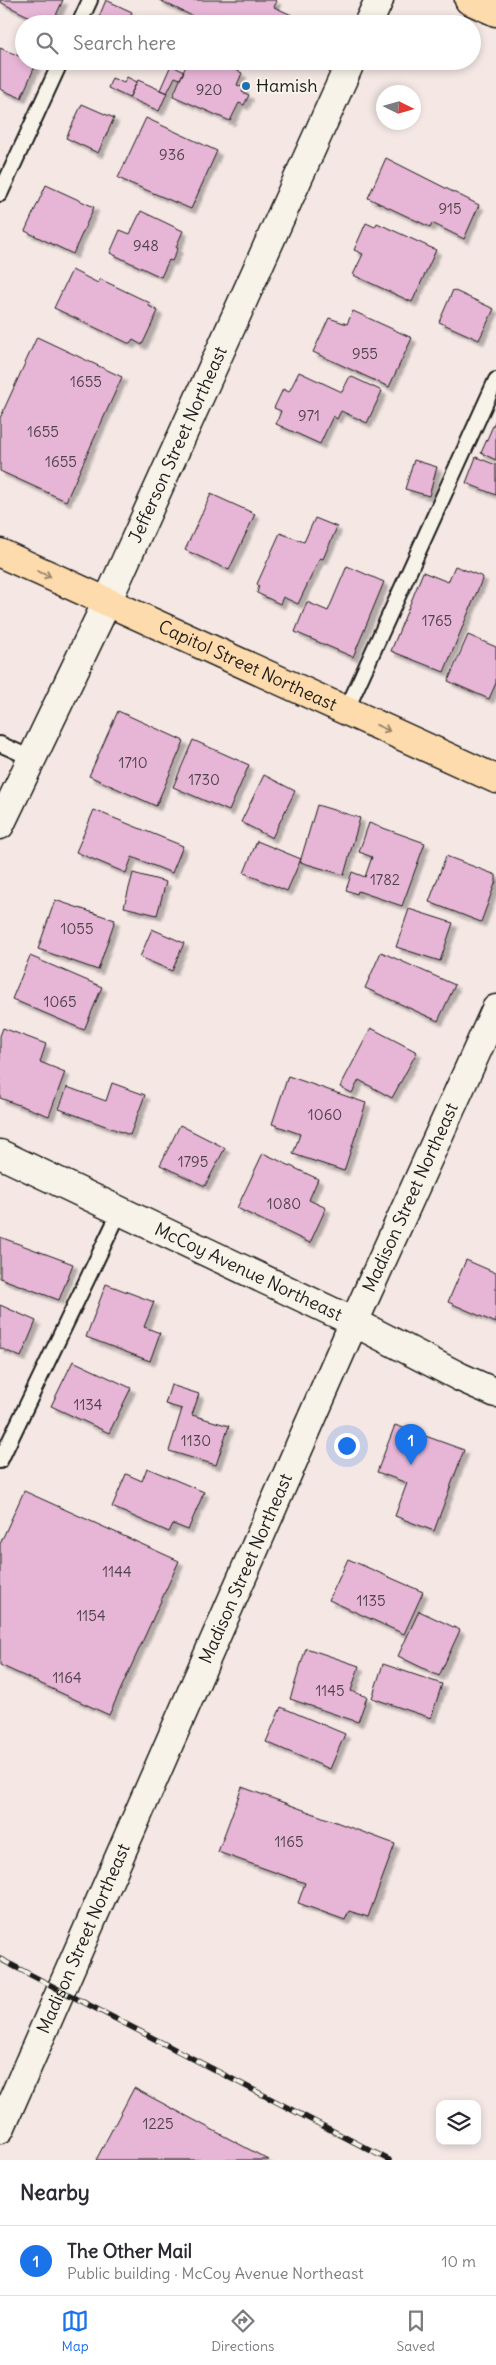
<!DOCTYPE html>
<meta charset="utf-8">
<style>
body{margin:0;font-family:Delius,sans-serif;background:#f7f7f7;color:#2b2b33}
.controls{position:absolute;right:15px;bottom:15px;display:grid;overflow:hidden;border-radius:10px;box-shadow:0 2px 8px #0003}
.controls button{width:45px;height:45px;display:grid;place-items:center;padding:0;border:0;border-bottom:1px solid #e1e1e2;background:#fff;color:#2b2b33;font:25px sans-serif}
.compass{position:absolute;left:376px;top:85px;width:45px;height:45px;border-radius:50%;background:#fff;box-shadow:0 2px 8px #0003;rotate:95deg}
.you{position:absolute;left:346px;top:1445px;width:18px;height:18px;margin:-12px;border:4px solid #fff;border-radius:50%;background:#1a73e8;box-shadow:0 0 0 8px #1a73e833}
.badge{display:grid;place-items:center;width:32px;height:32px;border-radius:50%;background:#1a73e8;color:#fff;font-size:16px;font-weight:700}
.pin{position:absolute;translate:-50% -41px;filter:drop-shadow(0 1px 2px #0008)}
.pin::after{content:'';position:absolute;top:26px;width:18px;height:15px;background:inherit;clip-path:polygon(0 0,100% 0,50% 100%)}
.list{margin:0;padding:0;list-style:none}
h2{display:flex;justify-content:space-between;align-items:center;height:65px;margin:0;padding:0 20px;font-size:21px}
h2 small{font-size:16px;font-weight:400;color:#7c7c81}
.list li{display:grid;grid-template-columns:32px 1fr auto;gap:15px;align-items:center;box-sizing:border-box;height:70px;padding:0 20px;border-top:1px solid #e1e1e2}
.list b{display:block;font-size:19px;white-space:nowrap}
.list p{margin:0;font-size:16px;white-space:nowrap;color:#7c7c81}
.list em{font-size:16px;font-style:normal;color:#7c7c81}
.icon{flex:none;width:28px;height:28px;fill:none;stroke:currentColor;stroke-width:2;stroke-linecap:round;stroke-linejoin:round}
.map{position:relative;flex:none;width:496px;height:2160px;overflow:hidden}
.search{position:absolute;background:#fff;box-shadow:0 2px 8px #0003;left:15px;right:15px;top:15px;height:55px;display:flex;align-items:center;gap:12px;box-sizing:border-box;padding:0 18px;border-radius:28px;color:#7c7c81;font-size:19px}
.sheet{height:135px;background:#fff}
nav{display:flex;justify-content:space-around;align-items:center;box-sizing:border-box;height:70px;border-top:1px solid #e1e1e2;background:#fff;font-size:14px;color:#7c7c81}
nav a{display:grid;justify-items:center;gap:2px}
nav .on{color:#1a73e8}
.map>svg:first-child{display:block}
.building{fill:#e7b6d6;stroke:#1c1c1c;filter:url(#shadow)}
.lines{fill:none;stroke-linecap:round;stroke-linejoin:round}
.lane-casing{stroke:#1c1c1c;stroke-width:18}
.street-casing{stroke:#1c1c1c;stroke-width:31}
.primary-casing{stroke:#1c1c1c;stroke-width:31}
.lane{stroke:#f7f3e8;stroke-width:14}
.street{stroke:#f7f3e8;stroke-width:28}
.primary{stroke:#fedbac;stroke-width:28}
.rail-casing{stroke:#1c1c1c;stroke-width:5.5}
.rail{stroke:#f7f3e8;stroke-width:4;stroke-dasharray:11;stroke-linecap:butt}
.oneway{stroke:#98856b}
.poi-dot{fill:#1f6fb2;stroke:#f7f3e8;stroke-width:2}
.labels{text-anchor:middle;stroke-width:4;stroke-linejoin:round;paint-order:stroke}
.number-label{font-size:15px;fill:#4f424a}
.poi-label{font-size:18px;fill:#1c1c1c;stroke:#f7f3e8;text-anchor:start}
.street-label{font-size:18px;fill:#1c1c1c;stroke:#f7f3e8}
</style>
<div class="map">
<svg width="496" height="2160" viewBox="0 0 496 2160">
<defs>
<filter id="shadow"><feDropShadow dx="4.5" dy="4.5" stdDeviation="1" flood-color="#0004"/></filter>
</defs>
<rect width="100%" height="100%" fill="#f4e7e4"/>
<filter id="ink" filterUnits="userSpaceOnUse"><feTurbulence type="fractalNoise" baseFrequency=".02" numOctaves="2"/><feDisplacementMap in="SourceGraphic" scale="10" xChannelSelector="R" yChannelSelector="G"/><feConvolveMatrix kernelMatrix="1 2 1 2 8 2 1 2 1" color-interpolation-filters="sRGB"/></filter>
<g filter="url(#ink)">
<path class="building" d="M0 0H63L52 24H44L0 2Z
M106 0 132 12 126 24H96Z
M159 0H275L277 1 274 7 296 17 293 24H209Z
M0 48 24 58V61L36 64 21 98 0 89Z
M188 61H217L242 73 237 85 244 88 242 92 249 95 244 105 239 103 230 121 173 96Z
M171 65 184 72 180 79 175 77 167 93 160 90Z
M127 77 137 82 129 98 108 88 112 78 124 83Z
M138 80 167 93 159 111 129 98Z
M82 104 114 118 98 153 66 138Z
M146 118 217 151 191 209 118 178Z
M386 158 479 205 464 239 432 223 430 227 368 198Z
M46 185 94 207 73 254 25 231Z
M141 211 183 231 176 247 178 248 172 261 169 260 161 277 110 253 120 230 130 234Z
M366 223 375 227 377 223 436 250 412 302 353 275 363 254 354 250Z
M72 270 98 283 100 279 150 303 149 306 158 311 142 345 133 340 130 344 54 308Z
M453 290 494 309 479 340 439 322Z
M353 311 412 338 389 387 313 352 329 318 347 324Z
M37 337 122 377 66 501 0 471V418Z
M299 372 342 392 350 376 382 391 367 423 341 411 337 419 333 416 320 444 276 424 281 411 274 408 283 389 289 392Z
M496 419V460L481 453Z
M476 457 496 465V495L466 483Z
M414 460 437 467 429 496 405 489Z
M211 494 255 514 229 570 185 550Z
M315 518 337 527 323 559 320 558 298 604 283 597 280 604 257 593 259 586 257 584 280 533 304 542Z
M347 566 384 582 353 657 295 632 307 602 328 611Z
M455 566 483 577 444 672 391 651 423 572 448 582Z
M468 635 496 647V683L489 699 448 681Z
M118 711 184 741 156 806 89 776Z
M193 740 249 765 229 811 173 787Z
M264 775 295 791 272 838 241 822Z
M317 805 360 818 344 875 300 862Z
M94 810 183 846 172 873 132 857 126 873 76 852Z
M369 823 425 843 402 906 358 891 357 894 346 890 352 872 365 877 372 857 359 852Z
M257 841 301 859 287 891 244 873Z
M446 856 496 875V881L481 922 429 902Z
M133 873 166 882 157 915 124 907Z
M55 900 115 920 98 970 38 949Z
M409 909 453 923 440 961 396 947Z
M152 929 184 943 172 971 140 957Z
M381 952 455 985 438 1021 365 988Z
M30 956 102 987 84 1030 12 999Z
M3 1028 46 1044 40 1062 65 1072 49 1116 0 1098V1036Z
M371 1028 417 1052 392 1098 359 1080 352 1093 340 1087Z
M288 1076 366 1103 344 1171 293 1154 300 1134 272 1124Z
M112 1083 145 1095 130 1135 59 1109 67 1087 106 1101Z
M180 1125 225 1148 205 1186 160 1165Z
M263 1153 318 1179 309 1200 326 1208 310 1243 237 1208Z
M0 1237 73 1264 59 1300 0 1278Z
M466 1260 496 1273V1323L448 1302Z
M106 1284 154 1302 144 1327 160 1333 150 1361 86 1337Z
M0 1305 36 1321 21 1357 0 1348Z
M73 1361 131 1388 109 1433 51 1406Z
M171 1385 199 1394 192 1415 229 1426 216 1465 169 1451 182 1409 165 1404Z
M395 1425 464 1450 434 1531 395 1516 407 1483 377 1472Z
M147 1468 204 1492 188 1530 173 1524 169 1532 112 1507 126 1474 142 1481Z
M24 1491 179 1561 109 1715 0 1665V1544Z
M348 1559 423 1592 404 1634 329 1600Z
M419 1611 460 1630 439 1676 398 1656Z
M306 1648 359 1666 351 1691 367 1697 358 1722 290 1699Z
M383 1664 442 1684 431 1718 372 1698Z
M281 1707 345 1734 330 1769 266 1742Z
M242 1787 395 1844 368 1917 349 1911 345 1920 298 1903 305 1883 218 1852Z
M134 2088 269 2160H96Z"/>
<g class="lines">
<defs>
<path id="lane" d="M79 24 90 0
M0 194 61 61
M346 711 496 380
M0 744 31 758
M0 1461 120 1211"/>
<g id="street">
<path d="M368 24 379 0"/>
<path id="s1" d="M0 825 107 602 351 61"/>
<path id="s2" d="M0 1154 354 1322 460 1377 496 1393"/>
<path id="s3" d="M0 2129 354 1322 496 1009"/>
</g>
<g id="primary">
<path d="M469 0 496 12"/>
<path id="s4" d="M0 553 496 779"/>
</g>
</defs>
<use href="#lane" class="lane-casing"/>
<use href="#street" class="street-casing"/>
<use href="#primary" class="primary-casing"/>
<use href="#lane" class="lane"/>
<use href="#street" class="street"/>
<use href="#primary" class="primary"/>
<defs>
<path id="rail" d="M0 1959 389 2160"/>
</defs>
<use href="#rail" class="rail-casing"/>
<use href="#rail" class="rail"/>
</g>
<defs><path id="oneway-shaft" d="M-6 0H5M1.5-3L5.5 0L1.5 3" fill="none" stroke-width="1.6" stroke-linecap="round" stroke-linejoin="round" transform="scale(1.25)"/></defs>
<g class="oneway">
<use href="#oneway-shaft" transform="translate(44 574) rotate(24)"/>
<use href="#oneway-shaft" transform="translate(383 728) rotate(25)"/>
</g>
</g>
<circle class="poi-dot" cx="246" cy="86" r="5"/>
<g class="labels">
<g class="number-label">
<text x="209" y="95">920</text>
<text x="172" y="160">936</text>
<text x="450" y="214">915</text>
<text x="146" y="251">948</text>
<text x="365" y="359">955</text>
<text x="86" y="387">1655</text>
<text x="309" y="421">971</text>
<text x="43" y="437">1655</text>
<text x="61" y="467">1655</text>
<text x="437" y="626">1765</text>
<text x="133" y="768">1710</text>
<text x="204" y="785">1730</text>
<text x="385" y="885">1782</text>
<text x="77" y="934">1055</text>
<text x="60" y="1007">1065</text>
<text x="325" y="1120">1060</text>
<text x="193" y="1167">1795</text>
<text x="284" y="1209">1080</text>
<text x="88" y="1410">1134</text>
<text x="196" y="1446">1130</text>
<text x="117" y="1577">1144</text>
<text x="371" y="1606">1135</text>
<text x="91" y="1621">1154</text>
<text x="67" y="1683">1164</text>
<text x="330" y="1696">1145</text>
<text x="289" y="1847">1165</text>
<text x="158" y="2129">1225</text>
</g>
<g class="poi-label">
<text x="256" y="92">Hamish</text>
</g>
<g class="street-label">
<text dy="6" stroke="none"><textPath href="#s1" startOffset="420">Jefferson Street Northeast</textPath></text>
<text dy="6" stroke="none"><textPath href="#s4" startOffset="272">Capitol Street Northeast</textPath></text>
<text dy="6" stroke="none"><textPath href="#s3" startOffset="1018">Madison Street Northeast</textPath></text>
<text dy="6" stroke="none"><textPath href="#s2" startOffset="275">McCoy Avenue Northeast</textPath></text>
<text dy="6" stroke="none"><textPath href="#s3" startOffset="612">Madison Street Northeast</textPath></text>
<text dy="6" stroke="none"><textPath href="#s3" startOffset="208">Madison Street Northeast</textPath></text>
</g>
</g>
</svg>
<div class="controls">
<button><svg class="icon" aria-label="layers" viewBox="0 0 24 24"><path d="M12 4l9 5-9 5-9-5zM3 14l9 5 9-5"/></svg></button>
</div>
<svg class="compass" viewBox="-18 -18 36 36"><path d="M0-13l5 13h-10z" fill="#e53935"/><path d="M0 13l5-13h-10z" fill="#7c7c81"/></svg>
<div class="you"></div>
<div class="pin badge" style="left:411px;top:1465px">1</div>
<div class="search"><svg class="icon" aria-label="search" viewBox="0 0 24 24"><circle cx="10" cy="10" r="6"/><path d="M15 15l6 6"/></svg>Search here</div>
</div>
<section class="sheet">
<h2>Nearby<small></small></h2>
<ul class="list">
<li><span class="badge">1</span><div><b>The Other Mail</b><p>Public building · McCoy Avenue Northeast</p></div><em>10 m</em></li>
</ul>
</section>
<nav>
<a class="on"><svg class="icon" aria-label="map" viewBox="0 0 24 24"><path d="M3 6l6-2 6 2 6-2v14l-6 2-6-2-6 2zM9 4v14M15 6v14"/></svg>Map</a>
<a><svg class="icon" aria-label="directions" viewBox="0 0 24 24"><path d="M12 3l9 9-9 9-9-9zM9 14v-3h6M13 9l2 2-2 2"/></svg>Directions</a>
<a><svg class="icon" aria-label="saved" viewBox="0 0 24 24"><path d="M7 4h10v16l-5-4-5 4z"/></svg>Saved</a>
</nav>
